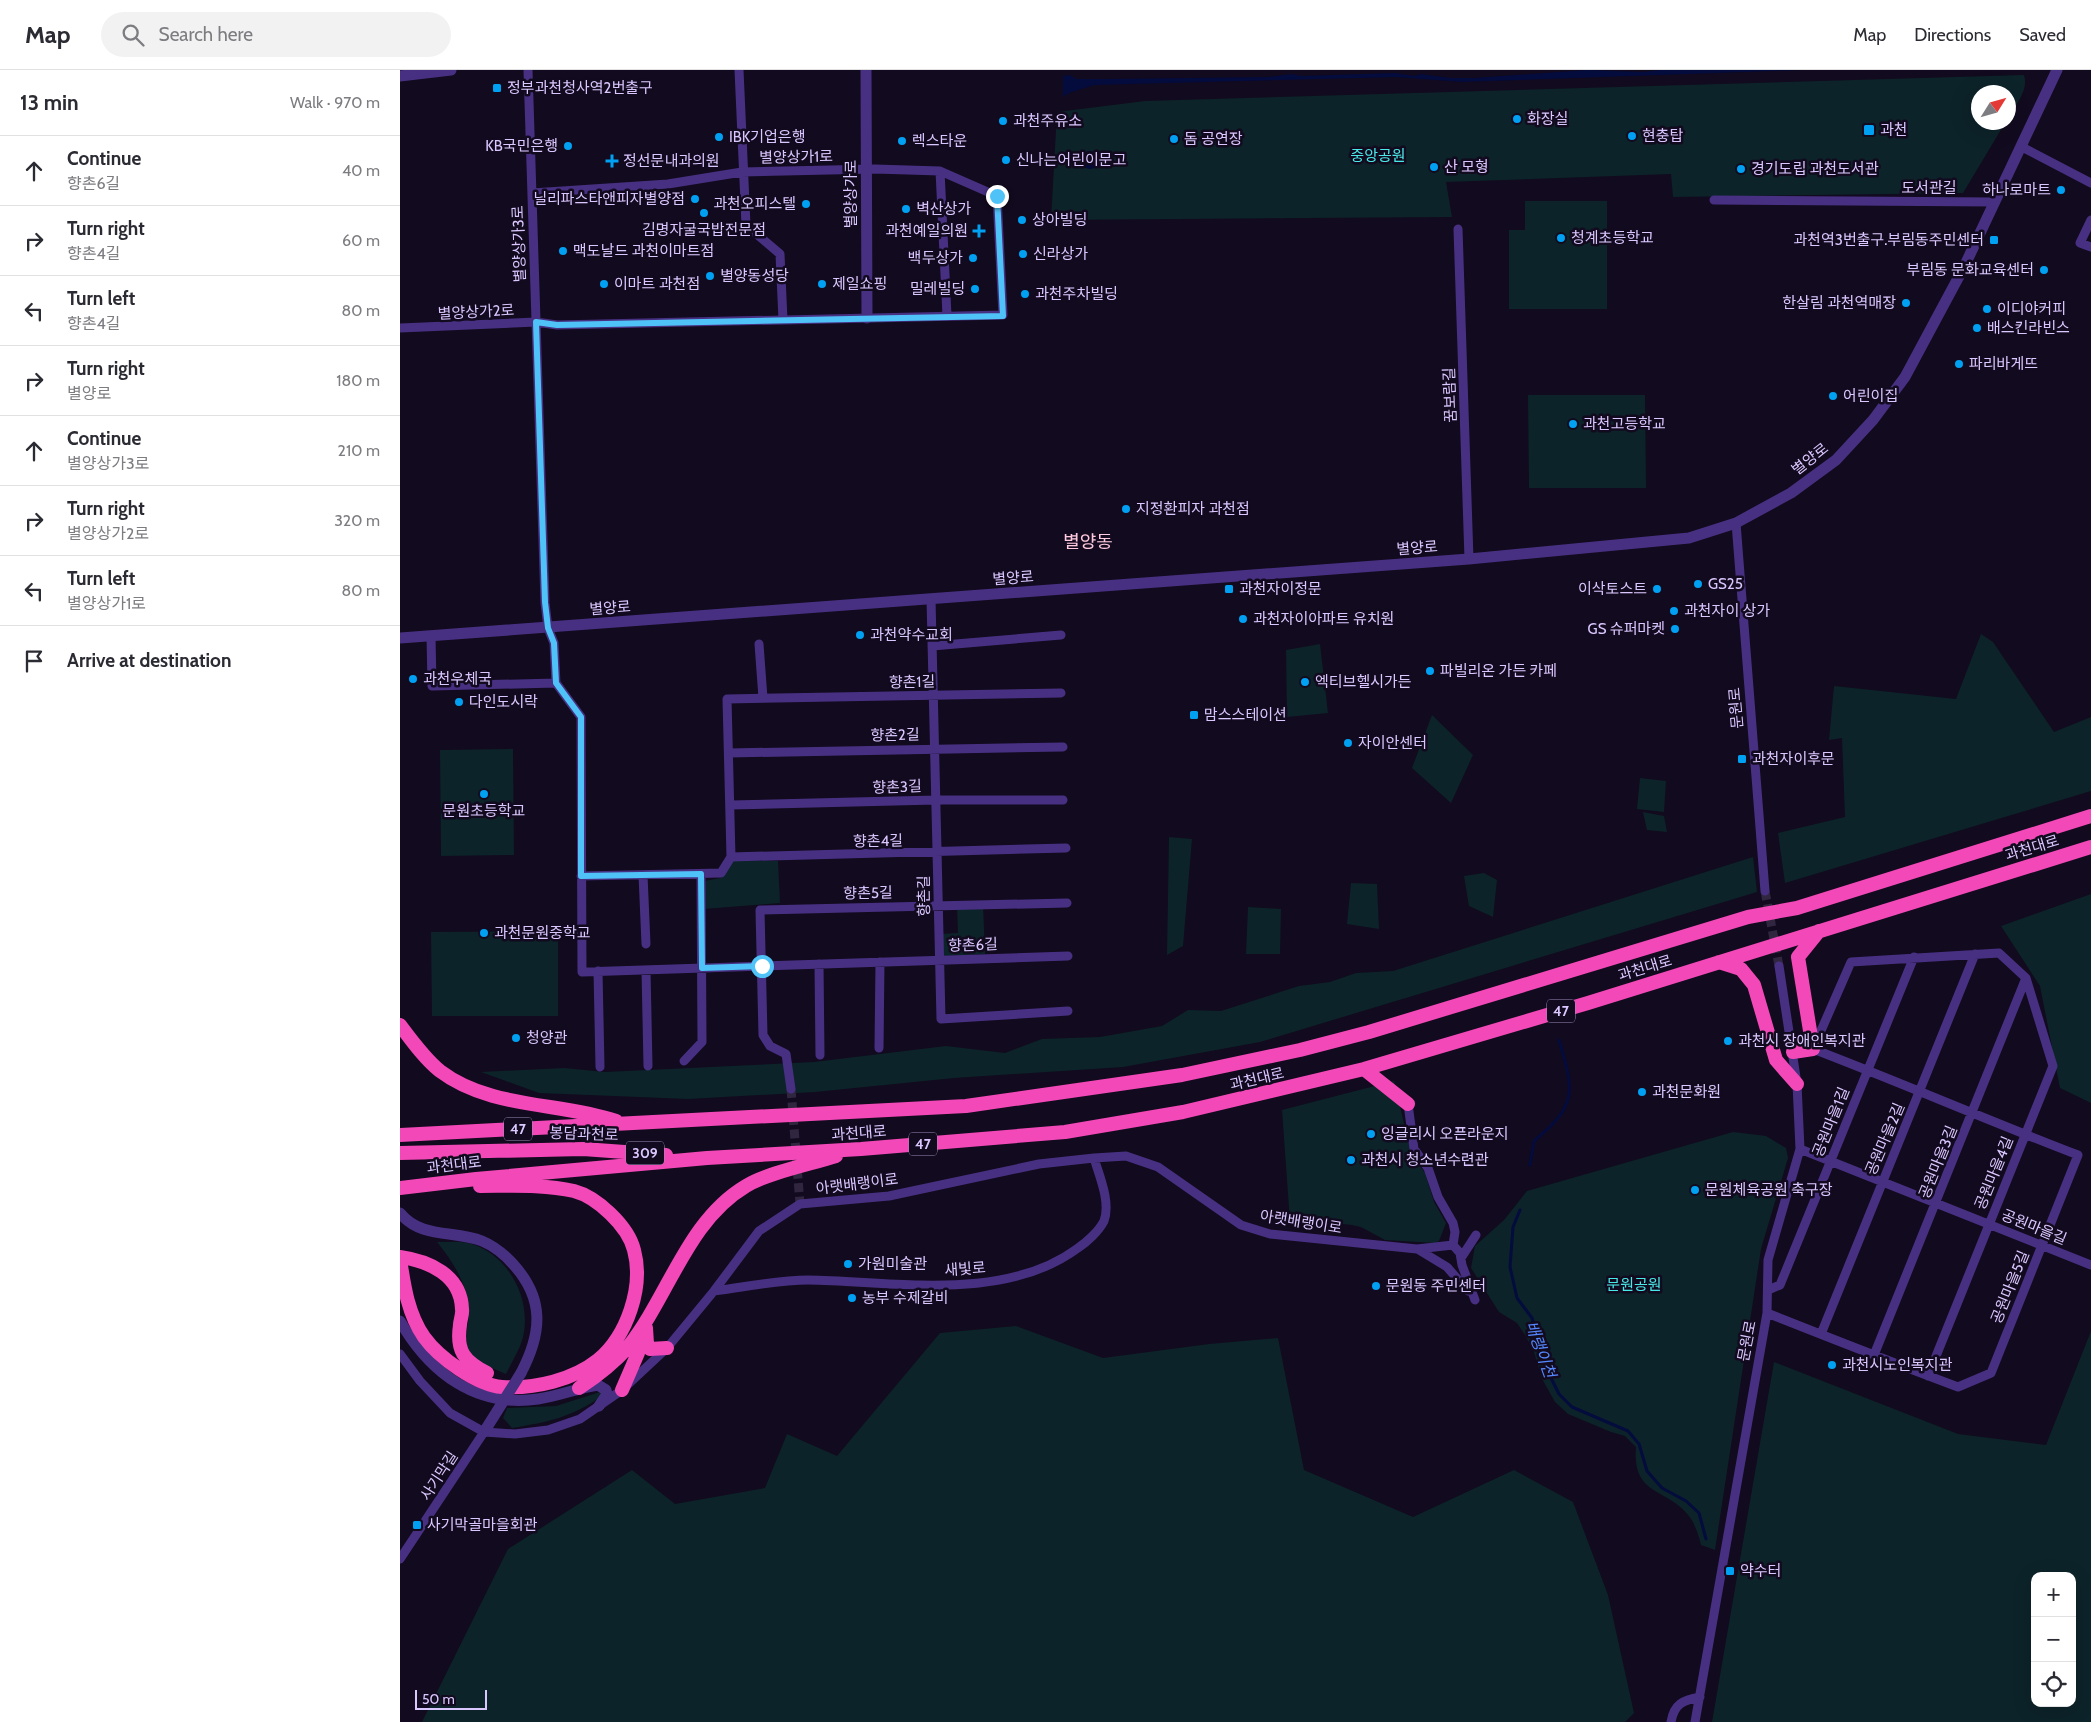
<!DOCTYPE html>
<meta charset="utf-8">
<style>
body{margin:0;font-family:Cabin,"Noto Sans KR",sans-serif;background:#f2f2f3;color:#2b2b33}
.controls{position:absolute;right:15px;bottom:15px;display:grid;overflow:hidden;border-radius:10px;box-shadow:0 5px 20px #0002}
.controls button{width:45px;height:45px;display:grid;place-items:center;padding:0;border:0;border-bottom:1px solid #e1e1e2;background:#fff;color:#2b2b33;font:25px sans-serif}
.compass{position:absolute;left:1571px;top:15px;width:45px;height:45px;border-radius:50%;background:#fff;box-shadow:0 5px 20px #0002;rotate:53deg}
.scale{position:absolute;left:15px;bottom:12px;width:72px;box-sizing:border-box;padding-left:5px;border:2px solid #dbc7ff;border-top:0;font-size:14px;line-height:18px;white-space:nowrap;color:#dbc7ff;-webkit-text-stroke:4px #120a1e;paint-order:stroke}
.stop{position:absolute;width:15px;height:15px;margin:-11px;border:4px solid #4fc3f7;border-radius:50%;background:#fff}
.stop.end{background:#4fc3f7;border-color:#fff;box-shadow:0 1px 5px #0008}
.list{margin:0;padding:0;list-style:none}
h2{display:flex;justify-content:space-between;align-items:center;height:65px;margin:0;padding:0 20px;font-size:21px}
h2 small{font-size:16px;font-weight:400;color:#7c7c81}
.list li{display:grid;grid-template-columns:32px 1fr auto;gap:15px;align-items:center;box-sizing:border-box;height:70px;padding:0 20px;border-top:1px solid #e1e1e2}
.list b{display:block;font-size:19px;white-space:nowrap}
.list p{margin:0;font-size:16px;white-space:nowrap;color:#7c7c81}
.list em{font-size:16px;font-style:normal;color:#7c7c81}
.icon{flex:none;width:28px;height:28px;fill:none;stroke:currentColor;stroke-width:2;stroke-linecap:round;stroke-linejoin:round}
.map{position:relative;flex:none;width:1691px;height:1652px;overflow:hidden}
header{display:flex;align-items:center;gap:30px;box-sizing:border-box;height:70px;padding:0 25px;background:#fff;border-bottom:1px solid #e1e1e2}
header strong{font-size:24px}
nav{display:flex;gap:28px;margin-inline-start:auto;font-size:18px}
.search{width:350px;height:45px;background:#f2f2f3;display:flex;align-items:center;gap:12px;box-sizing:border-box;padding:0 18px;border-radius:28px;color:#7c7c81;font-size:19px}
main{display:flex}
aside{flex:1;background:#fff}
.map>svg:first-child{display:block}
.green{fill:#0c2329;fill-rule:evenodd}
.water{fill:#040b3d}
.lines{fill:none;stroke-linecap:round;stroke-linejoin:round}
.stream{stroke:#040b3d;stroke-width:3}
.minor-tunnel{stroke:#302640;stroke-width:9;stroke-dasharray:9 4.5;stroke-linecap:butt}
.minor{stroke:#473082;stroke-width:9}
.tertiary{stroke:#473082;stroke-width:11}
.trunk{stroke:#f348b7;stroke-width:14}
.tertiary-bridge{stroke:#473082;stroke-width:11}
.route{stroke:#4fc3f7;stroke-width:6}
.poi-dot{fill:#00a0f2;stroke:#120a1e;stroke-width:2}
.labels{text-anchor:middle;stroke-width:5;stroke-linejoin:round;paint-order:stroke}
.shield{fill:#120a1e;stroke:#9f8ebc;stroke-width:1}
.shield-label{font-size:14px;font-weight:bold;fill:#dbc7ff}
.poi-label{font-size:15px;fill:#dbc7ff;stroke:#120a1e;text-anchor:start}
.park-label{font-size:15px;fill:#48eae8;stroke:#120a1e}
.street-label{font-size:15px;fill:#dbc7ff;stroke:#120a1e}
.water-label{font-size:16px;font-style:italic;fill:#58f;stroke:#120a1e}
.quarter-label{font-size:18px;fill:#ffc9de;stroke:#120a1e}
</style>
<header>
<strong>Map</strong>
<div class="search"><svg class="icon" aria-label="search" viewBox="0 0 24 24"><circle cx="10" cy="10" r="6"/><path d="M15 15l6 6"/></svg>Search here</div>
<nav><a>Map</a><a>Directions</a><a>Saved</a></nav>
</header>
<main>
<aside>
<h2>13 min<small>Walk · 970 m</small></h2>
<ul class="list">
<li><svg class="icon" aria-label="ahead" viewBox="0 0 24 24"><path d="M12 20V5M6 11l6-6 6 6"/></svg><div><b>Continue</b><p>향촌6길</p></div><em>40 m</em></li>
<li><svg class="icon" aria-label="right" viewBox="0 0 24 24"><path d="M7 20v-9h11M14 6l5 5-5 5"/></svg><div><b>Turn right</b><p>향촌4길</p></div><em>60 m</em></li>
<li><svg class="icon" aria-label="left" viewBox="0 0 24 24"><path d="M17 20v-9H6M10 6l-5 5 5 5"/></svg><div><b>Turn left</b><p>향촌4길</p></div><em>80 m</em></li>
<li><svg class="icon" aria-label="right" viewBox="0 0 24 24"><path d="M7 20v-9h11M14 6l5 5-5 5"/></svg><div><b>Turn right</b><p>별양로</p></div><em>180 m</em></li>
<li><svg class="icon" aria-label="ahead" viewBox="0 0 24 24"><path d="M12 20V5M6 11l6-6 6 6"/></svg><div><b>Continue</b><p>별양상가3로</p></div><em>210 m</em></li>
<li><svg class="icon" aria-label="right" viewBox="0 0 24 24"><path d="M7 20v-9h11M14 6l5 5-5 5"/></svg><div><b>Turn right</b><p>별양상가2로</p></div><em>320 m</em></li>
<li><svg class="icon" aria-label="left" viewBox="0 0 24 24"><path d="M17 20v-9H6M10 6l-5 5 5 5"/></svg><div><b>Turn left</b><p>별양상가1로</p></div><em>80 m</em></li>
<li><svg class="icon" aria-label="arrive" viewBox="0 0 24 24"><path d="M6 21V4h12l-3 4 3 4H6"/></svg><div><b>Arrive at destination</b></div></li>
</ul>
</aside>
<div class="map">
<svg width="1691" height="1652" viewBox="0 0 1691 1652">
<rect width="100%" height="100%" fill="#120a1e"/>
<path class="green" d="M1624 5C1629 20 1616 34 1609 46L1608 22H1578V52L1605 53 1563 123 1273 127 1271 104 1046 112 1052 147 651 150 657 42 745 31Z
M1125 131H1207V239H1109V160H1125Z
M1128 325H1245L1246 418H1129Z
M1581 564 1593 572 1654 662 1691 647V721L1385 813 1378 763 1445 747 1442 668 1429 670 1434 616 1556 629Z
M920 574 928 643 887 647 886 580Z
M1032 645 1073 685 1051 733 1012 698Z
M113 679 114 785 41 786 40 680Z
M1240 708 1266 711 1264 742 1237 739Z
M1243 742 1264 746 1267 762 1247 760Z
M769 767 792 769 783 876 767 885Z
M1353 787 1357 822 860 972 723 997 554 1008 415 1022 288 1029 139 1023 81 1002 164 998 205 1002 414 992 546 976 605 983 642 969 700 967 762 956 788 940 821 941 899 916 930 912 956 903 993 901Z
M333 790 378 791 380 833 304 839V811L320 808Z
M1084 803 1097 810 1093 847 1069 836 1064 806Z
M951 813 977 814 979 859 947 854Z
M1691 824V1033L1660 1018 1640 916 1601 856Z
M583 835 585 884 541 886 540 864 558 863 557 836Z
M848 837 881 839 880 884H846Z
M158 861V946H32L31 862Z
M994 1011 1011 1083 1025 1103 1034 1132 1046 1153 1039 1171 1035 1173 985 1170 961 1157 952 1155 915 1151 890 1152 882 1040Z
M1333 1062 1366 1066 1386 1078 1388 1088 1361 1179 1315 1480 1301 1475C1299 1466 1295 1454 1289 1446 1267 1417 1232 1427 1236 1377L1225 1366 1211 1362 1168 1344 1155 1332 1141 1307 1134 1282 1125 1265 1117 1253 1099 1242 1071 1198 1075 1176 1104 1150 1127 1121Z
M37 1172C47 1172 58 1171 68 1173 106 1182 130 1225 124 1262 122 1277 112 1291 106 1304 93 1298 74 1293 68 1279 64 1269 68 1255 69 1245 69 1216 54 1193 37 1172Z
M616 1256 703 1288 809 1274 878 1268 904 1400 1013 1447 1114 1400 1173 1432 1208 1525 1234 1643 1225 1652H22L108 1479 232 1400 275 1434 365 1418 387 1364 437 1386 540 1263Z
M1691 1261V1652H1312L1374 1292 1558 1364 1646 1375ZM1635 1506H1672V1633H1635Z
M200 1322 202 1326C172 1347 149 1352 112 1358L103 1348 107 1338 156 1336Z"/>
<path class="water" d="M1187 0 1243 2 1260 0H1403L1062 12 996 7 694 15 669 23 663 27V6L670 5 676 9H702L868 7 892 4 901 6 995 3 1015 6 1020 4 1051 8H1073Z
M681 90a9 9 0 1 1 18 0a9 9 0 1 1-18 0Z"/>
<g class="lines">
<path class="stream" d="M1130 1095 1134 1071C1178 1035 1174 1021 1159 970
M1120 1140 1113 1157 1110 1197 1117 1228 1132 1248 1148 1302 1159 1324 1172 1337 1228 1361 1239 1374 1247 1401 1262 1418 1286 1431 1299 1443 1306 1469"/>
<path class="minor-tunnel" d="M1365 821 1379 896
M391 1019 400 1134"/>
<path class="minor" d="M128 0 145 533 148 558 154 573 156 613 181 647 182 902 668 886
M339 0 346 155 380 184 383 250
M1622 77 1691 113
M540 101 547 246
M1314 130 1594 132
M1691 150 1680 173 1691 177
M1058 159 1069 489
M0 258 136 252 157 255 603 245 597 126 540 101 475 99 342 102 268 114 132 123
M1336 453 1365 821
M531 529 541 949 668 941
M31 566 32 616 156 613
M359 574 363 628
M532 576 661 565
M329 683 663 677
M331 735 536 730H663
M331 787 327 629 661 623
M243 805 246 874
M181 806 321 803 331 787 666 778
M419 894 420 985
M246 900 248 996
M198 901 200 997
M479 978 480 892
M284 991 302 972 301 804
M391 1019 386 984 370 976 363 965 360 840 667 833
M1008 1034 1014 1079 1028 1098 1038 1127 1053 1153 1055 1162 1053 1175
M1400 1079 1691 1195
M1019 1180 1047 1197 1068 1221
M1061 1188 1076 1165
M1368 1220 1380 1215 1514 887
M314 1221C345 1217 377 1210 408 1210 494 1211 604 1233 678 1178 687 1172 699 1161 704 1151 711 1132 699 1105 694 1088
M1367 1243C1430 1268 1494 1293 1558 1317L1591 1303 1678 1085C1589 1051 1502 1013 1413 979L1451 892 1599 883 1626 908 1653 996 1528 1306
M1421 1264 1575 884
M0 1284 20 1311 50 1343 84 1362 115 1364 148 1360 180 1349 222 1320 267 1278 314 1221 359 1161 400 1134 489 1126 639 1094 694 1088 726 1086 758 1097 841 1155 870 1164 1017 1179 1053 1175 1060 1183 1062 1195 1075 1230
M1474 1285 1626 908
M0 1489 84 1362
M1271 1652C1274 1634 1283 1630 1300 1627
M1295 1652 1367 1243 1368 1190 1400 1079 1397 1014 1379 896"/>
<path class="tertiary" d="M466 0 467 248
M0 6 51 0
M0 568 1069 489 1289 468 1336 453 1391 423 1436 390 1473 350 1505 307 1564 197 1657 0
M0 1143C21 1169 54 1160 82 1171 94 1176 104 1184 113 1194 145 1229 142 1263 121 1303
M0 1251C30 1303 76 1338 138 1329 159 1326 178 1318 198 1315L206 1320 207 1324 199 1336"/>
<path class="trunk" d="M1319 892 1341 899 1354 915 1376 990 1397 1014
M0 955C12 971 25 989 40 1001 90 1039 160 1032 216 1051
M1393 982 1413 979 1398 887 1419 861
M964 999 1008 1034
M0 1065 566 1036 782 1005 900 980 969 962 1348 847 1397 838 1691 746
M0 1083 183 1079 266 1085
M0 1118 76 1109 307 1088 461 1079 665 1062 783 1042 964 999 1188 933 1691 777
M0 1187C29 1191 61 1205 62 1239 63 1244 60 1250 60 1255 56 1281 64 1291 87 1303
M0 1189C4 1216 8 1244 24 1267 39 1288 77 1315 102 1317 135 1319 173 1310 198 1290 227 1266 244 1217 234 1180 228 1156 197 1127 174 1121 144 1114 110 1116 80 1116
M246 1258 247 1274 250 1279 267 1278
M179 1318C197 1306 213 1294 228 1277 269 1226 287 1151 346 1116 367 1103 411 1094 436 1086
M222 1320 238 1283 243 1261"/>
<path class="tertiary-bridge" d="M84 1362 121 1303"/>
</g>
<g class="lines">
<path class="route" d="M362 896 302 898 301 804 181 806V647L156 613 154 573 148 558 145 532 136 252 157 255 603 246 597 126"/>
</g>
<g class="poi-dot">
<rect x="92" y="13" width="10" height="10" rx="2.5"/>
<circle cx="1117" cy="49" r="5"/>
<circle cx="603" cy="51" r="5"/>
<rect x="1463" y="54" width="12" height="12" rx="2.5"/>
<circle cx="1232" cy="66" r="5"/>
<circle cx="319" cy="67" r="5"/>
<circle cx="774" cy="69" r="5"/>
<circle cx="502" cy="71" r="5"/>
<circle cx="168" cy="76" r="5"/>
<circle cx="606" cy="90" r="5"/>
<path d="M209.5 83.5h5v5h5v5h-5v5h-5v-5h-5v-5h5z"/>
<circle cx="1034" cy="97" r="5"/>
<circle cx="1341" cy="99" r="5"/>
<circle cx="1661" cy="120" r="5"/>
<circle cx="295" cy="129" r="5"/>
<circle cx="406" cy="134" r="5"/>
<circle cx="506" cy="139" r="5"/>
<circle cx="304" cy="143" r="5"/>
<circle cx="622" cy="150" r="5"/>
<path d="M576.5 153.5h5v5h5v5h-5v5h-5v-5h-5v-5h5z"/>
<circle cx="1161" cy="168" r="5"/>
<rect x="1589" y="165" width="10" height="10" rx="2.5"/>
<circle cx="163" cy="181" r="5"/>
<circle cx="623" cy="184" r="5"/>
<circle cx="573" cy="188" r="5"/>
<circle cx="1644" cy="200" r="5"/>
<circle cx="310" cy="206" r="5"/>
<circle cx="204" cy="214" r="5"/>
<circle cx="422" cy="214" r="5"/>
<circle cx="575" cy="219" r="5"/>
<circle cx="625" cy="224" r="5"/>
<circle cx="1506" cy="233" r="5"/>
<circle cx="1587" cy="239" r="5"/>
<circle cx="1577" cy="258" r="5"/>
<circle cx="1559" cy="294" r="5"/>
<circle cx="1433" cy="326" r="5"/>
<circle cx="1173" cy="354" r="5"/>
<circle cx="726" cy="439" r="5"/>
<circle cx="1298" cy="514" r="5"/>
<rect x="824" y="514" width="10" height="10" rx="2.5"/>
<circle cx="1257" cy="519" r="5"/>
<circle cx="1274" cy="541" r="5"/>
<circle cx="843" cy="549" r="5"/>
<circle cx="1275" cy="559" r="5"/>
<circle cx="460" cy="565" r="5"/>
<circle cx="1030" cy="601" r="5"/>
<circle cx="13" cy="609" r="5"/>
<circle cx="905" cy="612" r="5"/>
<circle cx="59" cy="632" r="5"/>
<rect x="789" y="640" width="10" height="10" rx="2.5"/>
<circle cx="948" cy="673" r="5"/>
<rect x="1337" y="684" width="10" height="10" rx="2.5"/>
<circle cx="84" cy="724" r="5"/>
<circle cx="84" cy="863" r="5"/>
<circle cx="116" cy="968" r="5"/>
<circle cx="1328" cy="971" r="5"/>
<circle cx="1242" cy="1022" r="5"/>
<circle cx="971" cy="1064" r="5"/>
<circle cx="951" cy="1090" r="5"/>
<circle cx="1295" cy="1120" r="5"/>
<circle cx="448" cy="1194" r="5"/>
<circle cx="976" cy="1216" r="5"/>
<circle cx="452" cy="1228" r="5"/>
<circle cx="1432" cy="1295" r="5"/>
<rect x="12" y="1450" width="10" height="10" rx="2.5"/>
<rect x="1325" y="1496" width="10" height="10" rx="2.5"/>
</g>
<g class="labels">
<g class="shield">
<rect x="1147" y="929.5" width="28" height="23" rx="4"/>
<rect x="104" y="1047.5" width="28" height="23" rx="4"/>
<rect x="509" y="1062.5" width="28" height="23" rx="4"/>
<rect x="226" y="1071.5" width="38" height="23" rx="4"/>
</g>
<g class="shield-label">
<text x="1161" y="946">47</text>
<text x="118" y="1064">47</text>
<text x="523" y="1079">47</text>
<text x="245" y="1088">309</text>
</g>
<g class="poi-label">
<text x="107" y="23">정부과천청사역2번출구</text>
<text x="1127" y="54">화장실</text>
<text x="613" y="56">과천주유소</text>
<text x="1480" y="65">과천</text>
<text x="1242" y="71">현충탑</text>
<text x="329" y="72">IBK기업은행</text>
<text x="784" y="74">돔 공연장</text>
<text x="512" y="76">렉스타운</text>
<text x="158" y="81" text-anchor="end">KB국민은행</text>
<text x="616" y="95">신나는어린이문고</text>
<text x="223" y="96">정선문내과의원</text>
<text x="1044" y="102">산 모형</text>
<text x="1351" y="104">경기도립 과천도서관</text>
<text x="1651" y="125" text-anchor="end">하나로마트</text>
<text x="285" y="134" text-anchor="end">닐리파스타앤피자별양점</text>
<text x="396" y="139" text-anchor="end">과천오피스텔</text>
<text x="516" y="144">벽산상가</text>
<text x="632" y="155">상아빌딩</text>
<text x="304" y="165" text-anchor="middle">김명자굴국밥전문점</text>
<text x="568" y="166" text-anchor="end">과천예일의원</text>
<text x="1171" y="173">청계초등학교</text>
<text x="1584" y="175" text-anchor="end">과천역3번출구.부림동주민센터</text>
<text x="173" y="186">맥도날드 과천이마트점</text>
<text x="633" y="189">신라상가</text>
<text x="563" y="193" text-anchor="end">백두상가</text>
<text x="1634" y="205" text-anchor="end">부림동 문화교육센터</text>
<text x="320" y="211">별양동성당</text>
<text x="214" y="219">이마트 과천점</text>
<text x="432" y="219">제일쇼핑</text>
<text x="565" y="224" text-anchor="end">밀레빌딩</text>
<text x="635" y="229">과천주차빌딩</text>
<text x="1496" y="238" text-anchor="end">한살림 과천역매장</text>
<text x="1597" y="244">이디야커피</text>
<text x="1587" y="263">배스킨라빈스</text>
<text x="1569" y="299">파리바게뜨</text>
<text x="1443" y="331">어린이집</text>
<text x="1183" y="359">과천고등학교</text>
<text x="736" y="444">지정환피자 과천점</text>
<text x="1308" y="519">GS25</text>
<text x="839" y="524">과천자이정문</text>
<text x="1247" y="524" text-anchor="end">이삭토스트</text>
<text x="1284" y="546">과천자이 상가</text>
<text x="853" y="554">과천자이아파트 유치원</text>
<text x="1265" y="564" text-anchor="end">GS 슈퍼마켓</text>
<text x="470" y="570">과천약수교회</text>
<text x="1040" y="606">파빌리온 가든 카페</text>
<text x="23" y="614">과천우체국</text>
<text x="915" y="617">엑티브헬시가든</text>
<text x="69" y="637">다인도시락</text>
<text x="804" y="650">맘스스테이션</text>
<text x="958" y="678">자이안센터</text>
<text x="1352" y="694">과천자이후문</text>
<text x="84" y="746" text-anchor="middle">문원초등학교</text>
<text x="94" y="868">과천문원중학교</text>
<text x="126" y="973">청양관</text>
<text x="1338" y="976">과천시 장애인복지관</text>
<text x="1252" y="1027">과천문화원</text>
<text x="981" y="1069">잉글리시 오픈라운지</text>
<text x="961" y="1095">과천시 청소년수련관</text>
<text x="1305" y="1125">문원체육공원 축구장</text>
<text x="458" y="1199">가원미술관</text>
<text x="986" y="1221">문원동 주민센터</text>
<text x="462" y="1233">농부 수제갈비</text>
<text x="1442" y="1300">과천시노인복지관</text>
<text x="27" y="1460">사기막골마을회관</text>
<text x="1340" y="1506">약수터</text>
</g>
<g class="park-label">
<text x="978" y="91">중앙공원</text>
<text x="1234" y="1220">문원공원</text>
</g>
<g class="street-label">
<text transform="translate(396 87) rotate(-1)" y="5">별양상가1로</text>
<text x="1529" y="123">도서관길</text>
<text transform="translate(451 124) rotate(-90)" y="5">별양상가로</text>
<text transform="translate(119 174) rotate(-92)" y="5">별양상가3로</text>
<text transform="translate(76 242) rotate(-3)" y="5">별양상가2로</text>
<text transform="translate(1050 325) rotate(-92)" y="5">꿈보람길</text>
<text transform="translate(1410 389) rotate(-38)" y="5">별양로</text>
<text transform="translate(1017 478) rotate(-4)" y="5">별양로</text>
<text transform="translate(613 508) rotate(-4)" y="5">별양로</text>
<text transform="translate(210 538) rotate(-4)" y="5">별양로</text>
<text transform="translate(512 612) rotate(-1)" y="5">향촌1길</text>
<text transform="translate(1336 638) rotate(-95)" y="5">문원로</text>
<text transform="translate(495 665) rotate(-1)" y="5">향촌2길</text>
<text transform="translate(497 717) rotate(-2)" y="5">향촌3길</text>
<text transform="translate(478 771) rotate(-1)" y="5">향촌4길</text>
<text transform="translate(1632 778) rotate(-17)" y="5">과천대로</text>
<text transform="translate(468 823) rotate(-1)" y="5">향촌5길</text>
<text transform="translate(524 826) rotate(-91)" y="5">향촌길</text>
<text transform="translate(573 875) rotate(-2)" y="5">향촌6길</text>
<text transform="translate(1245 898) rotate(-17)" y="5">과천대로</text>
<text transform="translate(857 1009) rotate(-13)" y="5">과천대로</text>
<text transform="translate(1431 1052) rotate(-68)" y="5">공원마을1길</text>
<text transform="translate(459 1063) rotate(-4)" y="5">과천대로</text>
<text transform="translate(184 1064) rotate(2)" y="5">봉담과천로</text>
<text transform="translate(1485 1069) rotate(-67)" y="5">공원마을2길</text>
<text transform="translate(1538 1092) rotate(-68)" y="5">공원마을3길</text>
<text transform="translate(54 1095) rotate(-7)" y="5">과천대로</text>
<text transform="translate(1594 1103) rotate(-68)" y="5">공원마을4길</text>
<text transform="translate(457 1114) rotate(-7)" y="5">아랫배랭이로</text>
<text transform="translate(901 1152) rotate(9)" y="5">아랫배랭이로</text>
<text transform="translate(1634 1157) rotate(22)" y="5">공원마을길</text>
<text transform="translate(565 1199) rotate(-4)" y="5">새빛로</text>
<text transform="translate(1610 1217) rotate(-68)" y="5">공원마을5길</text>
<text transform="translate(1347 1271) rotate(-79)" y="5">문원로</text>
<text transform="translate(39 1406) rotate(-57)" y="5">사기막길</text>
</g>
<g class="water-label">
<text transform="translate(1141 1279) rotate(70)" y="6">배랭이천</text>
</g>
<g class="quarter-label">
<text x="688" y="478">별양동</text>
</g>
</g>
</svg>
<div class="controls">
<button>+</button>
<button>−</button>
<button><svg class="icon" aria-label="locate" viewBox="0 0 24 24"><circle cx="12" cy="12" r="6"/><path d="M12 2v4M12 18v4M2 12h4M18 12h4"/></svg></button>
</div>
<svg class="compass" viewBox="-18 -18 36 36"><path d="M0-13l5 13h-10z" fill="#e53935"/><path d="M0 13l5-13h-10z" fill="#7c7c81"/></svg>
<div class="scale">50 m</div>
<div class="stop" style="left:362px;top:896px"></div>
<div class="stop end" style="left:597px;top:126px"></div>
</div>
</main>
